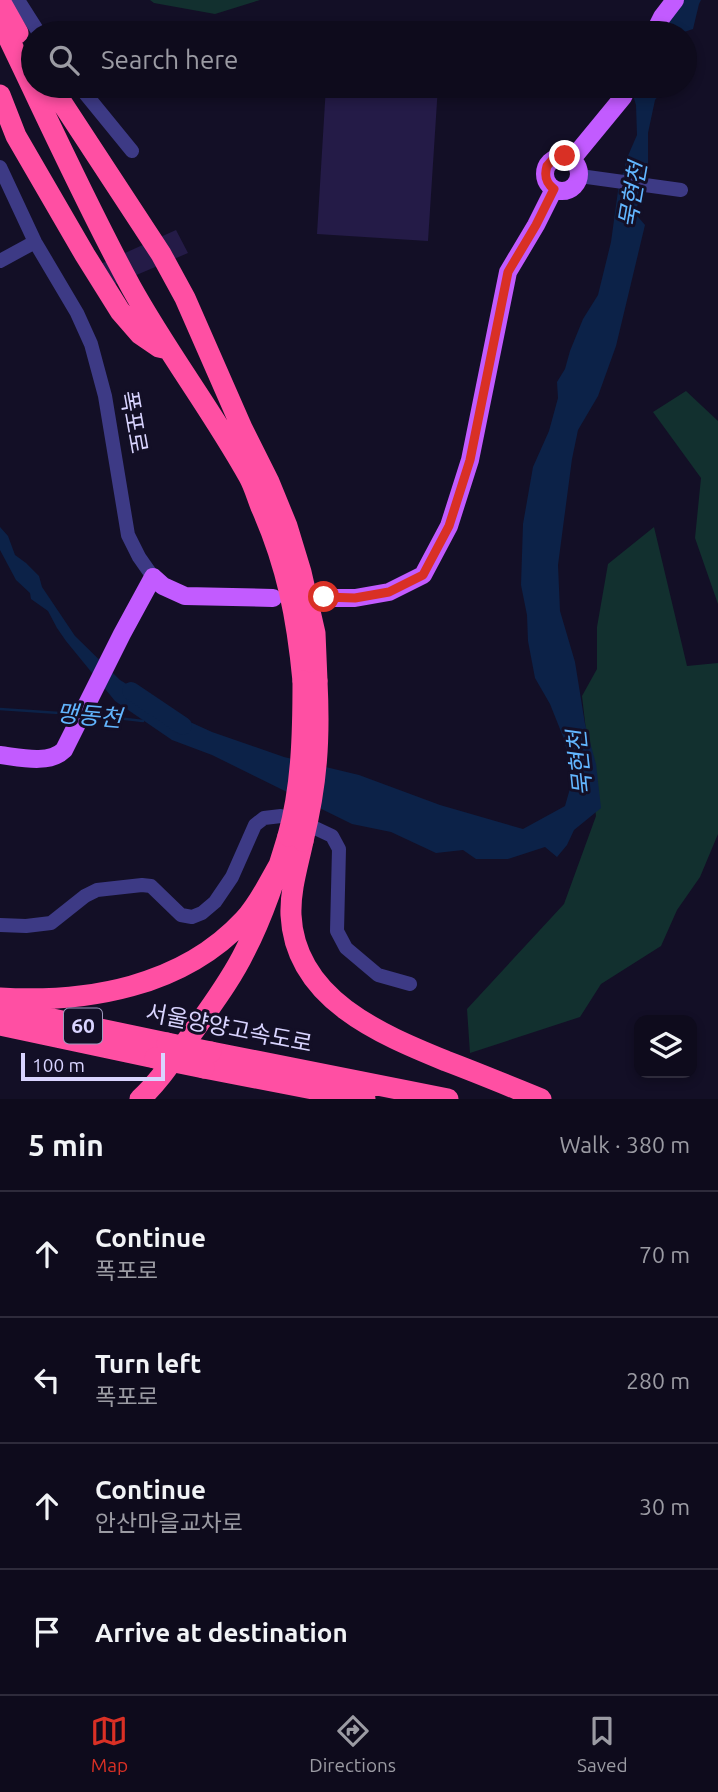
<!DOCTYPE html>
<meta charset="utf-8">
<style>
body{margin:0;font-family:Ubuntu,"Noto Sans KR",sans-serif;background:#1c1929;color:#f1f3f6}
.controls{position:absolute;right:21px;bottom:21px;display:grid;overflow:hidden;border-radius:14px;box-shadow:0 4px 10px #0003}
.controls button{width:63px;height:63px;display:grid;place-items:center;padding:0;border:0;border-bottom:2px solid #2e2b3b;background:#0e0b1c;color:#f1f3f6;font:35px sans-serif}
.scale{position:absolute;left:21px;bottom:18px;width:144px;box-sizing:border-box;padding-left:7px;border:4px solid #d9d4ff;border-top:0;font-size:19px;line-height:24px;white-space:nowrap;color:#d9d4ff;-webkit-text-stroke:5px #130f26;paint-order:stroke}
.stop{position:absolute;width:21px;height:21px;margin:-16px;border:5px solid #d93025;border-radius:50%;background:#fff}
.stop.end{background:#d93025;border-color:#fff;box-shadow:0 2px 7px #0008}
.list{margin:0;padding:0;list-style:none}
h2{display:flex;justify-content:space-between;align-items:center;height:91px;margin:0;padding:0 28px;font-size:30px}
h2 small{font-size:23px;font-weight:400;color:#9b9ba3}
.list li{display:grid;grid-template-columns:46px 1fr auto;gap:21px;align-items:center;box-sizing:border-box;height:126px;padding:0 28px;border-top:2px solid #2e2b3b}
.list b{display:block;font-size:26px;white-space:nowrap}
.list p{margin:0;font-size:23px;white-space:nowrap;color:#9b9ba3}
.list em{font-size:23px;font-style:normal;color:#9b9ba3}
.icon{flex:none;width:38px;height:38px;fill:none;stroke:currentColor;stroke-width:2;stroke-linecap:round;stroke-linejoin:round}
.map{position:relative;flex:none;width:718px;height:1099px;overflow:hidden}
.search{position:absolute;background:#0e0b1c;box-shadow:0 4px 10px #0003;left:21px;right:21px;top:21px;height:77px;display:flex;align-items:center;gap:18px;box-sizing:border-box;padding:0 24px;border-radius:38px;color:#9b9ba3;font-size:26px}
.sheet{height:595px;background:#0e0b1c}
nav{display:flex;justify-content:space-around;align-items:center;box-sizing:border-box;height:98px;border-top:2px solid #2e2b3b;background:#0e0b1c;font-size:19px;color:#9b9ba3}
nav a{display:grid;justify-items:center;gap:4px}
nav .on{color:#d93025}
.map>svg:first-child{display:block}
.green{fill:#12302f}
.water{fill:#0c2248}
.lines{fill:none;stroke-linecap:round;stroke-linejoin:round}
.stream{stroke:#0c2248;stroke-width:2.5}
.river{stroke:#0c2248;stroke-width:18}
.building{fill:#241b47}
.minor{stroke:#3d3a85;stroke-width:14}
.major{stroke:#c25bff;stroke-width:18}
.highway{stroke:#ff4fa3;stroke-width:21}
.highway-bridge{stroke:#ff4fa3;stroke-width:21}
.route{stroke:#d93025;stroke-width:9}
.labels{text-anchor:middle;stroke-width:6;stroke-linejoin:round;paint-order:stroke}
.shield{fill:#130f26;stroke:#9e99be;stroke-width:2}
.shield-label{font-size:21px;font-weight:bold;fill:#d9d4ff}
.street-label{font-size:23px;fill:#d9d4ff;stroke:#130f26}
.water-label{font-size:24px;font-style:italic;fill:#62b6ff;stroke:#130f26}
</style>
<div class="map">
<svg width="718" height="1099" viewBox="0 0 718 1099">
<rect width="100%" height="100%" fill="#130f26"/>
<path class="green" d="M150 0H260L215 14 154 3Z
M686 391 718 421V604L695 538 701 478 653 412Z
M654 527 687 666 718 663V834L700 877 677 910 661 946 601 984 580 1017 470 1053 467 1009 564 904 596 816 582 696 597 669V627L608 564Z"/>
<path class="water" d="M677 0H701L699 4 693 29 681 33H662Z
M638 86H666L655 100 648 133V166L645 196 633 211 645 225 616 346 598 396 578 430 572 459 558 565 560 611 575 662 585 724 596 764 601 808 574 830 567 845 557 857 545 847 508 859H476L463 850 436 853 391 832 352 824 212 755 172 740 115 701 66 641 57 628 48 611 31 599 30 593 16 580 0 550V527L8 536 15 555 26 563 39 576 42 587 75 636 120 680 133 688 158 712 179 717 212 732 284 757 359 775 440 805 523 829 565 806 573 778 564 739 550 704 535 678 528 641 527 615 521 585 523 524 533 467 549 431 558 398 557 382 565 369 570 351 583 319 598 295 611 242 618 191 627 158 637 135 636 105 633 95Z"/>
<g class="lines">
<path class="stream" d="M0 709 74 714
M91 715 143 721"/>
<path class="river" d="M131 691 183 726"/>
</g>
<path class="building" d="M330 28 373 31V33H330Z
M326 86H438L428 241 317 234Z
M176 230 188 253 99 291 85 271Z"/>
<g class="lines">
<path class="minor" d="M18 0 39 33
M79 86 132 151
M0 167 35 242 77 313 91 344 105 396 128 535 139 557 153 577
M580 176 681 190
M0 261 35 242
M0 925 26 926 51 923 85 896 97 890 142 885 151 886 181 915 192 917 202 913 215 902 232 877 255 825 264 818 281 816 315 828 332 836 339 849 337 931 346 948 378 975 410 984"/>
<path class="major" d="M654 33 662 17 675 0
M545 174a17 17 0 1 1 34 0a17 17 0 1 1-34 0Z
M572 159 623 97 628 86
M324 598H355L389 592 423 575 449 526 470 460 508 272 536 225 554 189
M0 755C18 757 49 765 64 750L122 634 153 577 163 586 185 596 273 598"/>
<path class="highway" d="M0 1 18 33
M0 22 9 39C49 122 87 206 131 287 167 352 213 412 249 477 254 486 257 497 261 507 287 565 297 618 303 681
M51 86 161 254 185 298 242 428 269 482 287 526 301 572 315 633 317 681
M0 95 16 136 85 255 120 311 140 334 159 347 168 349
M303 841C298 865 290 890 291 915 295 999 380 1034 446 1061 478 1073 509 1086 541 1099
M0 998C87 1003 182 987 244 920 259 904 268 884 279 865
M0 1008 167 1043
M0 1025 155 1058
M211 1052 448 1099
M204 1068 365 1099
M140 1099C161 1080 176 1055 193 1032 211 1006 231 980 245 951 264 914 276 876 288 836"/>
<path class="highway-bridge" d="M288 836C302 786 303 733 303 681
M303 841C317 784 320 740 317 681
M167 1043 211 1052
M155 1058 204 1068"/>
</g>
<g class="lines">
<path class="route" d="M324 597 355 598 389 592 423 575 449 526 470 460 508 272 536 225 554 189C546 183 544 176 547 166L555 157 565 156"/>
</g>
<g class="labels">
<rect class="shield" x="64" y="1008.5" width="38" height="35" rx="5"/>
<g class="shield-label">
<text x="83" y="1033">60</text>
</g>
<g class="street-label">
<text transform="translate(134 422) rotate(80)" y="8">폭포로</text>
<text transform="translate(229 1028) rotate(11)" y="8">서울양양고속도로</text>
</g>
<g class="water-label">
<text transform="translate(633 195) rotate(-80)" y="8">묵현천</text>
<text transform="translate(89 716) rotate(5)" y="8">맹동천</text>
<text transform="translate(580 763) rotate(-96)" y="8">묵현천</text>
</g>
</g>
</svg>
<div class="controls">
<button><svg class="icon" aria-label="layers" viewBox="0 0 24 24"><path d="M12 4l9 5-9 5-9-5zM3 14l9 5 9-5"/></svg></button>
</div>
<div class="scale">100 m</div>
<div class="stop" style="left:324px;top:597px"></div>
<div class="stop end" style="left:565px;top:156px"></div>
<div class="search"><svg class="icon" aria-label="search" viewBox="0 0 24 24"><circle cx="10" cy="10" r="6"/><path d="M15 15l6 6"/></svg>Search here</div>
</div>
<section class="sheet">
<h2>5 min<small>Walk · 380 m</small></h2>
<ul class="list">
<li><svg class="icon" aria-label="ahead" viewBox="0 0 24 24"><path d="M12 20V5M6 11l6-6 6 6"/></svg><div><b>Continue</b><p>폭포로</p></div><em>70 m</em></li>
<li><svg class="icon" aria-label="left" viewBox="0 0 24 24"><path d="M17 20v-9H6M10 6l-5 5 5 5"/></svg><div><b>Turn left</b><p>폭포로</p></div><em>280 m</em></li>
<li><svg class="icon" aria-label="ahead" viewBox="0 0 24 24"><path d="M12 20V5M6 11l6-6 6 6"/></svg><div><b>Continue</b><p>안산마을교차로</p></div><em>30 m</em></li>
<li><svg class="icon" aria-label="arrive" viewBox="0 0 24 24"><path d="M6 21V4h12l-3 4 3 4H6"/></svg><div><b>Arrive at destination</b></div></li>
</ul>
</section>
<nav>
<a class="on"><svg class="icon" aria-label="map" viewBox="0 0 24 24"><path d="M3 6l6-2 6 2 6-2v14l-6 2-6-2-6 2zM9 4v14M15 6v14"/></svg>Map</a>
<a><svg class="icon" aria-label="directions" viewBox="0 0 24 24"><path d="M12 3l9 9-9 9-9-9zM9 14v-3h6M13 9l2 2-2 2"/></svg>Directions</a>
<a><svg class="icon" aria-label="saved" viewBox="0 0 24 24"><path d="M7 4h10v16l-5-4-5 4z"/></svg>Saved</a>
</nav>
